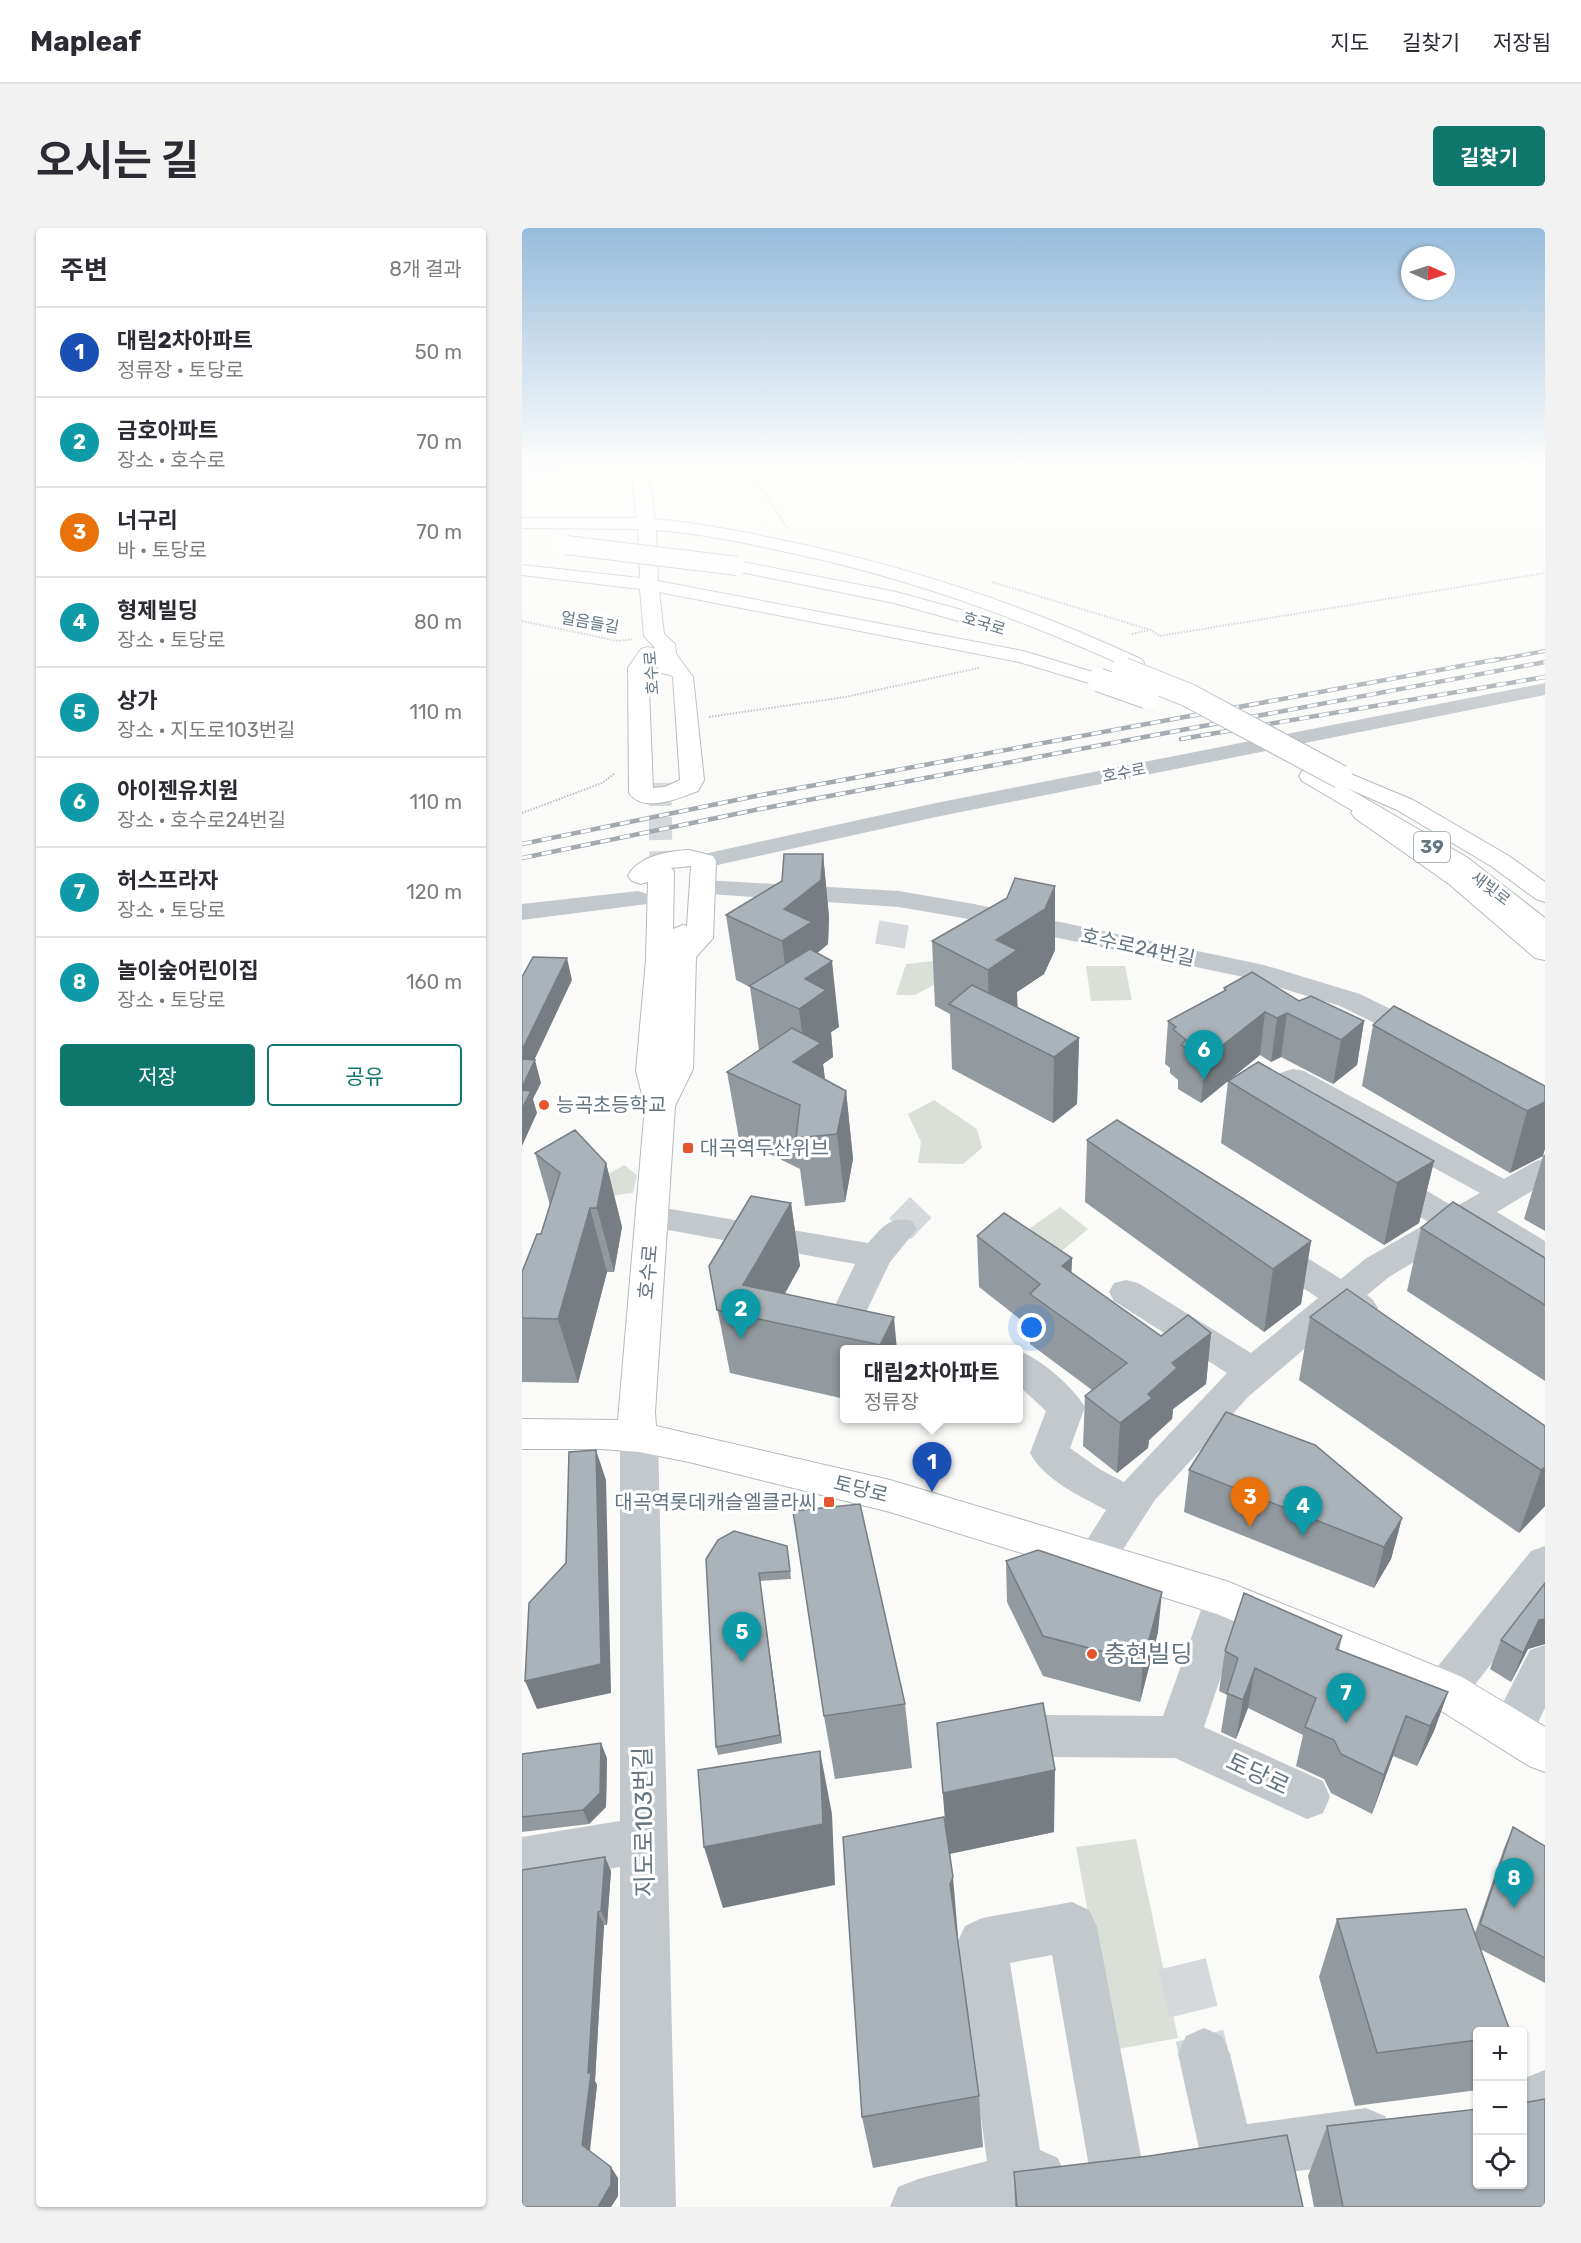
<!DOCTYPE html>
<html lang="ko">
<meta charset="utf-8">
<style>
body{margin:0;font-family:Rubik,"Noto Sans KR",sans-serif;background:#f2f2f3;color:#2b2b33}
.controls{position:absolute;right:18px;bottom:18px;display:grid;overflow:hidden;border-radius:6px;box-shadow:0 2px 4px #0004}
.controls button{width:54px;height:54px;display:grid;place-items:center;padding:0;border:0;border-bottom:2px solid #e1e1e2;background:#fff;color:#2b2b33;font:30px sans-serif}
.compass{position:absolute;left:879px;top:18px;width:54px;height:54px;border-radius:50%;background:#fff;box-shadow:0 2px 4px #0004;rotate:93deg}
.you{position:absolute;left:510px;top:1100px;width:21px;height:21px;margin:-15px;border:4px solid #fff;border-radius:50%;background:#1a73e8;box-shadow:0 0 0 9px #1a73e833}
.badge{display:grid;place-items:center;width:39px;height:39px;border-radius:50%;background:#0f766e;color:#fff;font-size:20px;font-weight:700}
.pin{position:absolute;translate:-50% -50px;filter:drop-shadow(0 2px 3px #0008)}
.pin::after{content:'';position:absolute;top:32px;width:21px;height:18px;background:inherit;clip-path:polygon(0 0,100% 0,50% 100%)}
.popup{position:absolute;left:318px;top:1117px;width:183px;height:78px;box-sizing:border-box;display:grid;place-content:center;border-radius:6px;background:#fff;filter:drop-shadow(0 2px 4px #0005);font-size:20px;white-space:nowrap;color:#7c7c81}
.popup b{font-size:22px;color:#2b2b33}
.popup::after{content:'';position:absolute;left:50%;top:100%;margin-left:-12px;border:12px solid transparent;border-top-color:#fff}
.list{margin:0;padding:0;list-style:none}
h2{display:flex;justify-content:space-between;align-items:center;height:78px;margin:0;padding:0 24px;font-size:26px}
h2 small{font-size:20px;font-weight:400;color:#7c7c81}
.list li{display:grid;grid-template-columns:39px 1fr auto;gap:18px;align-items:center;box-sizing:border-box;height:90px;padding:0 24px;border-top:2px solid #e1e1e2}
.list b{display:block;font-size:22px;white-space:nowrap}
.list p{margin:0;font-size:20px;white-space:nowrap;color:#7c7c81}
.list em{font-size:20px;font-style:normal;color:#7c7c81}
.actions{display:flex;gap:12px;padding:18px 24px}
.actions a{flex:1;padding:14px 0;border:2px solid #0f766e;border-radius:6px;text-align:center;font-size:21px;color:#0f766e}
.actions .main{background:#0f766e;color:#fff}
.icon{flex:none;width:33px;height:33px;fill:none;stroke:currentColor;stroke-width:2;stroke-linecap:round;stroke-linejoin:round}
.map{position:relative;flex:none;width:1023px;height:1979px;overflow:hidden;border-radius:6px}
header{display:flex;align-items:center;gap:36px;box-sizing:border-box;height:84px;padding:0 30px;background:#fff;border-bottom:2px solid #e1e1e2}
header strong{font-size:28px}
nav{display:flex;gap:33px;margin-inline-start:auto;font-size:21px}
.intro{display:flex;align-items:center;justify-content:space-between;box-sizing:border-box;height:144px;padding:0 36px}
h1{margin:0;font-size:42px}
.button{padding:15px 27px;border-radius:6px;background:#0f766e;color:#fff;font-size:21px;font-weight:700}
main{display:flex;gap:36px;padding:0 36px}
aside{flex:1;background:#fff;border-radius:6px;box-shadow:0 2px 4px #0004}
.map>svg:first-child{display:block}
.green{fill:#dadfd7}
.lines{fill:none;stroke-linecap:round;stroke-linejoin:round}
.stream{stroke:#bbc7cb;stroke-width:4}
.minor-tunnel-far1{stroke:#d5d9db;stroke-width:30;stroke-dasharray:30 15;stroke-linecap:butt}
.minor-tunnel{stroke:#d5d9db;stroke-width:49;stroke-dasharray:49 25;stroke-linecap:butt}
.major-tunnel{stroke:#d5d9db;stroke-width:23;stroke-dasharray:23 11;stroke-linecap:butt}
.major-casing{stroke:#b5babe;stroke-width:2}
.highway-casing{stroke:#b4b9bd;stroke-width:2}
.path{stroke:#bbbfc2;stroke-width:2;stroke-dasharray:1.5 1.5;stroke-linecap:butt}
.minor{fill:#c3c8cc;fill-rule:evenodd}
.major{fill:#fff;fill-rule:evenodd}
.highway{fill:#fff;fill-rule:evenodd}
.rail-far1-casing{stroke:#a2aab0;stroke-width:4}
.rail-casing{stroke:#a2aab0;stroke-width:4.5}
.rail-far1{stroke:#fff;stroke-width:2;stroke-dasharray:8;stroke-linecap:butt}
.rail{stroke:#fff;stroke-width:3;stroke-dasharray:10;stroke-linecap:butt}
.major-bridge-far1-casing{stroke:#b5babe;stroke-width:20;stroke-linecap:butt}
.major-bridge-casing{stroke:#b5babe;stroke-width:25;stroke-linecap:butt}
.major-bridge-far1{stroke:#fff;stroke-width:18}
.major-bridge{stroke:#fff;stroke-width:23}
.wall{fill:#929a9f}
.shaded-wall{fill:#777d82}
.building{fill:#aab3b9;stroke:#777d82;stroke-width:1.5}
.poi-dot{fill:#e4572e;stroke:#fff;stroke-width:2}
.labels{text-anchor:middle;stroke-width:6;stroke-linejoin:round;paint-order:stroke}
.far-street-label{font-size:16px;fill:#657683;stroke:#fff}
.shield{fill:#fff;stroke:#939fa8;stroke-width:1.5}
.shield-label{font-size:18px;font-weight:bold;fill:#657683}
.street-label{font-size:20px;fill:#657683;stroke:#fff}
.poi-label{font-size:20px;fill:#657683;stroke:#fff;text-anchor:start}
.near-poi-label{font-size:24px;fill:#657683;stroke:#fff;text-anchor:start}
.near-street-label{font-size:24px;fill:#657683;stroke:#fff}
</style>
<header>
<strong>Mapleaf</strong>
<nav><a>지도</a><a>길찾기</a><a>저장됨</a></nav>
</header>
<div class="intro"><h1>오시는 길</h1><a class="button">길찾기</a></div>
<main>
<aside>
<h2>주변<small>8개 결과</small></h2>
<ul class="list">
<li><span class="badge" style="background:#1a4fb4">1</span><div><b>대림2차아파트</b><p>정류장 · 토당로</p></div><em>50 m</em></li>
<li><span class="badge" style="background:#0f9aa8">2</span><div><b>금호아파트</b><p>장소 · 호수로</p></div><em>70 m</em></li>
<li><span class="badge" style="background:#e8710a">3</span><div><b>너구리</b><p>바 · 토당로</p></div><em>70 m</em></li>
<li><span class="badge" style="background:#0f9aa8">4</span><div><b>형제빌딩</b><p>장소 · 토당로</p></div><em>80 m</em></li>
<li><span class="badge" style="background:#0f9aa8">5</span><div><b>상가</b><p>장소 · 지도로103번길</p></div><em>110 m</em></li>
<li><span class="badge" style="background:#0f9aa8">6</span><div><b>아이젠유치원</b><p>장소 · 호수로24번길</p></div><em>110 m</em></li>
<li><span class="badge" style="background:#0f9aa8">7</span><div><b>허스프라자</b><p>장소 · 토당로</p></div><em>120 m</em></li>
<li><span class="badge" style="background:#0f9aa8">8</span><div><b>놀이숲어린이집</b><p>장소 · 토당로</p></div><em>160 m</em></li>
</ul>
<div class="actions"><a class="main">저장</a><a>공유</a></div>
</aside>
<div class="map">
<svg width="1023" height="1979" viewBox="0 0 1023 1979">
<rect width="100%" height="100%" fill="#fafaf8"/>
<path class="green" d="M430 731 440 742 393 767H374L384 736Z
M564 738H603L610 772 569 773Z
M412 872 455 901 460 920 441 936 396 935 399 914 386 886Z
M102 937 115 947 111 965 88 968 75 953Z
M538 979 566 1001 530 1031 497 1008Z
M614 1611 656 1810 591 1822 554 1619Z"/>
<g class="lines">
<path class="stream" d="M0 245 99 234"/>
<path class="minor-tunnel-far1" d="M368 718 372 695
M378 1001 402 976"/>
<path class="minor-tunnel" d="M660 1736 682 1826"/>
<path class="major-tunnel" d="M138 555 139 643"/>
<defs>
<path id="major" d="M108 234H124L133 291C175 295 218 303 259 312 386 338 502 377 619 431L622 435 619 439H605C490 387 379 347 255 322 215 313 175 305 134 302L136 353 501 423 584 448 587 452 584 456 577 458 497 434 137 364 142 406 153 416 154 426 171 449 182 552 176 563C157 570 122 586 107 565L106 440 119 421 126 419 134 421 122 408 118 361 0 347V337L118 350 116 301 0 300V290H115ZM134 428 136 441 139 445 149 447 151 449 158 552 143 559 131 560 126 440Z
M215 333 374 364 458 387 461 391 458 395 451 397 372 375 209 342 206 338 209 334Z
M819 542 891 572 987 628 1023 654V674L1014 671 969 638 875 582 811 554 808 549 811 544Z
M841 578 849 580 945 646 1023 710V732L1013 730 927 656 833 590 829 585 833 580Z
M167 622 191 628 194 633 191 710 174 729 171 841 153 878 133 1184 134 1198 368 1252 704 1353 938 1448 1023 1499V1544L1007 1538 908 1476 695 1386 368 1284 167 1234 117 1224 80 1221H0V1191L96 1192 123 878 114 843 124 732 126 654 119 656 110 653 106 648C116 628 146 623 167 622ZM169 638 165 698 161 697 151 701 152 643 149 640Z"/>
<path id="highway" d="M788 541 796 543 946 630 1023 690V711L1014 709 928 640 780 553 777 548 780 543Z"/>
</defs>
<use href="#major" class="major-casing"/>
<use href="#highway" class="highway-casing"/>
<path class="path" d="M222 234 266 301
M135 235 144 234
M51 244 98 239
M470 354 629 402 638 408 1023 345
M0 393 96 413 111 411
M610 406 627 402
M187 489 323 469 457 440
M0 585 80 555 93 545"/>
<path class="minor" d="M0 234H44L36 239 0 242Z
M1023 455V467L414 589 182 640 173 638 170 633 173 628 182 626 414 575Z
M182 652 377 663 452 676 742 737 838 766 911 802 915 808 911 814 901 817 891 814 818 778 726 750 452 692 377 679 173 665 169 660 173 655Z
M116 663 125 666 129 671 125 676 0 692V676Z
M771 841 782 843 982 951 1012 934 1023 930V955L975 984 1023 1013V1041L1011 1037 950 999 867 1049 845 1067 850 1071 856 1080 850 1089 838 1093 822 1087 726 1169 633 1272 587 1343 573 1348 559 1343 553 1331 584 1282C558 1268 522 1252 508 1225L524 1183 497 1158V1123C518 1130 552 1160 563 1179L548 1220 579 1242 602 1254 705 1145 592 1073 587 1064 592 1055 604 1052 616 1055 729 1125 796 1070 733 1028 728 1020 733 1012 745 1008 757 1012 819 1051 843 1031 907 994 850 962 845 954 850 946C875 940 910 967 933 979L958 965 772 863C755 874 741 889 720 884L716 877C726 861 753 845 771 841Z
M131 978 346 1015C360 1000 368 987 390 993L395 1001 368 1034 336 1101 324 1105 312 1101 306 1092 333 1036 119 997 115 989 119 981Z
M117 1194 130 1198 136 1209 154 1979H98V1639L0 1655V1609L98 1593V1209L104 1198Z
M1023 1318V1366L938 1476 923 1482 908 1476 901 1462 908 1448 1009 1323Z
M704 1353 719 1358 725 1371 682 1499 801 1553 808 1569 801 1585 785 1591 653 1530 524 1529 508 1523 502 1508 508 1493 524 1487 641 1488 683 1371 689 1358Z
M1023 1417V1480L1005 1517 989 1523 973 1517 967 1502 1008 1422Z
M550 1674 567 1682 575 1699 621 1939 613 1958 594 1966 575 1958 567 1939 530 1727 488 1735 518 1922 536 1930 544 1949 536 1968 517 1976 498 1979H368L376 1959 396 1951 465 1933 435 1715 443 1698 460 1690Z
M682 1800 700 1808 708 1826 725 1896 844 1880 863 1888 871 1907 863 1926 844 1934 723 1950 716 1947 705 1952 686 1944 678 1925 656 1826 664 1808Z
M1023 1842V1895L1000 1904V1851Z"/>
<use href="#major" class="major"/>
<use href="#highway" class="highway"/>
<defs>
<path id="rail-far1" d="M969 433 1023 423"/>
<path id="rail" d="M659 511 1023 449
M0 616 234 568 977 431
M0 630 238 581 1023 434"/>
</defs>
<use href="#rail-far1" class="rail-far1-casing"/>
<use href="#rail" class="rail-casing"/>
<use href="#rail-far1" class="rail-far1"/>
<use href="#rail" class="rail"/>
<defs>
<path id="major-bridge-far1" d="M44 317 215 338"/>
<path id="major-bridge" d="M601 441 666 467 819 549
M577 452 625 469"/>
</defs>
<use href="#major-bridge-far1" class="major-bridge-far1-casing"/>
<use href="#major-bridge" class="major-bridge-casing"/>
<use href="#major-bridge-far1" class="major-bridge-far1"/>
<use href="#major-bridge" class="major-bridge"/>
</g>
<path class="wall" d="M301 626 307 689 306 716 295 725 317 799 309 804 311 829 301 836 303 852 324 863 331 931 323 974 283 978 278 941 217 911 205 844 237 822 228 759 214 752 204 687 260 653Z
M533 658V722L522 746 495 764V780L557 810 555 876 531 895 430 841 428 786 413 778 410 713Z
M702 760 777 773 842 793 835 837 811 856 759 829 749 834 738 827 679 875 656 861V852L648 845V840L643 836 646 793 702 763Z
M851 797 1023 858 1021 928 1023 926V1003L1002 991 1021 928 988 945 840 858Z
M706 853 912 933 897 995 862 1017 699 915Z
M565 912 789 1013 779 1076 742 1104 563 974Z
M13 925 84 935 100 999 92 1044H85L56 1155 0 1154V1044L19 1006 28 977Z
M269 975 278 1038 262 1066 375 1122H323V1171L208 1145 187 1038Z
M899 1000 1023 1030V1153L885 1063Z
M455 1008 550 1030 549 1045 639 1108 689 1105 684 1156 651 1181 650 1191 627 1212 626 1220 595 1245 561 1218 563 1168 570 1162 508 1116V1099L457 1059Z
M788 1089 1023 1198V1278L997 1305 777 1152Z
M667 1242 880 1290 869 1331 852 1360 662 1284Z
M266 1326 269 1351 238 1353 260 1515 196 1527 194 1519 184 1331Z
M484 1333 636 1404 618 1474 521 1448 485 1374Z
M1023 1355V1416L1006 1421 989 1454 968 1441 979 1412Z
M820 1408 817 1422 926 1464 912 1503 895 1538 871 1528 850 1586 809 1565 802 1551 774 1538 781 1507 726 1480 714 1511 699 1504 705 1467 697 1463 703 1423Z
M383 1476 390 1540 313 1551 302 1488Z
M415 1495 532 1604 428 1626 435 1709 457 1868 461 1919 351 1940 340 1889 424 1604Z
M0 1526 85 1530 84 1579 67 1596 0 1604Z
M991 1599 1023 1618V1755L958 1721 956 1803V1862L833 1878 797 1749 815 1691 953 1705 982 1620Z
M0 1642 89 1643 85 1697H82L73 1853 75 1857 68 1923 96 1950V1968L89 1979H0Z
M956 1881 1023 1979H792L786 1948 805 1898Z
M492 1944 781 1979H493Z"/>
<path class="shaded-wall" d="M301 626 307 689 306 716 293 727 310 733 317 799 309 804 311 829 301 836 307 882 278 877 271 834 283 826 277 781 268 776 260 713 262 681Z
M533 658V722L522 746 495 764 496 787 467 796 466 742 474 712Z
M45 730 50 752 2 854 0 848V822Z
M743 784 738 827 679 875 683 831Z
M765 785 759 829 749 834 755 790Z
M842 793 835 837 811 856 819 812Z
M557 810 555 876 531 895 532 829Z
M13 832 19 855 11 871 15 885 0 918V859Z
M324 863 331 931 323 974 315 906Z
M1023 874V921L1021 928 988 945 1005 883Z
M912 933 897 995 862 1017 875 955Z
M84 935 100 999 92 1044 75 980Z
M269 975 278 1038 248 1093 221 1057Z
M68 980 85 1044 56 1155 36 1091Z
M789 1013 779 1076 742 1104 751 1041Z
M550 1030 548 1080 539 1089 540 1038Z
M372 1089 375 1122H359L358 1117Z
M689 1105 684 1156 651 1181 650 1191 627 1212 626 1220 595 1245 598 1195 626 1166 650 1135Z
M74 1222 84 1252 89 1465 15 1481 3 1453 79 1436Z
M1023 1239V1278L997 1305 1019 1242Z
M880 1290 869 1331 852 1360 862 1319Z
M237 1345 238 1353 260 1515 258 1507Z
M640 1364 636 1404 618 1474 621 1434Z
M1023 1391V1416L1006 1421 989 1454 1001 1425 1017 1392Z
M733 1440 726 1480 714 1511 721 1472Z
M926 1464 912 1503 895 1538 908 1498Z
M884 1488 871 1528 850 1586 862 1547Z
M79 1515 85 1530 84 1579 67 1596 61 1582Z
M298 1523 310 1586 313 1657 201 1680 182 1619Z
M533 1542 532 1604 426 1626 421 1565Z
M83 1629 89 1643 85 1697 79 1683Z
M431 1649 436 1708 433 1715 428 1656Z
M76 1684 82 1697 73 1853 75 1857 67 1928 60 1917 66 1845Z
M89 1939 96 1950V1968L89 1979H76Z"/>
<path class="building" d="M262 626H301L299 652 262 681 290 694 260 713 204 687 260 653Z
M493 650 533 658 523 681 474 712 495 722 466 742 410 713 485 670Z
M288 721 310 733 283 751 304 762 277 781 227 758Z
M11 729 45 730 0 822V749Z
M730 744 777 773 789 768 842 793 819 812 765 785 755 790 743 784 683 831 659 817 664 812 651 801 654 799 646 793 704 762 702 760Z
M450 757 557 810 532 829 427 776Z
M872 778 1023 858V874L1005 883 851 797Z
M270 800 299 815 271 834 324 863 315 906 274 910 278 877 205 844Z
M0 831 13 832 0 859Z
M736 834 912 933 875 955 706 853Z
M0 862 9 863 0 881Z
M595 892 789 1013 751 1041 565 912Z
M53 902 84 935 75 980H68L36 1091 0 1090V1044L15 1006H19L38 945 13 925Z
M229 968 269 975 221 1057 372 1089 358 1117 195 1082 187 1038Z
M931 974 1023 1030V1077L899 1000Z
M482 985 550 1030 540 1038 639 1108 666 1087 689 1105 650 1135 655 1140 626 1166 630 1170 598 1195 563 1168 605 1135 508 1066 518 1056 455 1008Z
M825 1061 1023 1198V1239L1019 1242 788 1089Z
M704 1184 793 1217 880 1290 862 1319 667 1242Z
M74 1222 79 1436 3 1453 7 1375 44 1335 47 1224Z
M338 1276 383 1476 302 1488 271 1283Z
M212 1303 265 1318 268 1343 237 1345 258 1507 194 1519 184 1331 196 1312Z
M516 1322 640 1364 621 1434 521 1408 484 1333Z
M1023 1355V1391L1017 1392 1001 1425 979 1412Z
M722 1365 820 1408 814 1421 926 1464 908 1498 884 1488 862 1547 819 1526 812 1512 783 1499 794 1470 733 1440 721 1472 705 1465 716 1430 703 1423Z
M521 1475 533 1542 421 1565 415 1495Z
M79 1515 78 1565 61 1582 0 1589V1526Z
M298 1523 301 1596 182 1619 176 1542Z
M422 1589 431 1649 428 1656 457 1868 340 1889 321 1609Z
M991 1599 1023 1618V1730L958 1696Z
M83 1629 79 1683 76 1684 70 1783 66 1845H69L60 1917 89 1939V1957L76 1979H0V1642Z
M944 1681 988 1803H956V1812L855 1825 815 1691Z
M1023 1871V1979H821L805 1898 956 1881V1956H1000V1875Z
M765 1907 781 1979H495L492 1944 627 1928Z"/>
<linearGradient id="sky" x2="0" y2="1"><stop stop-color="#96bcdc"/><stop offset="0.46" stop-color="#fdfdfc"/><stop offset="1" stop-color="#fdfdfc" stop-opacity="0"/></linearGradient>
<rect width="1023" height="511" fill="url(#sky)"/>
<g class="poi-dot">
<circle cx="22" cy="877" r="6"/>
<rect x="160" y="914" width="12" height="12" rx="3"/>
<rect x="301" y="1268" width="12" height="12" rx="3"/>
<circle cx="570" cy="1426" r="6"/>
</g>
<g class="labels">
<g class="far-street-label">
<text transform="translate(68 394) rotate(10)" y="6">얼음들길</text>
<text transform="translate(462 395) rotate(17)" y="6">호국로</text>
<text transform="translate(129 445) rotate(-94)" y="6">호수로</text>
<text transform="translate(602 544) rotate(-11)" y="6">호수로</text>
<text transform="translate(969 660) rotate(37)" y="6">새빛로</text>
</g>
<rect class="shield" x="892" y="604" width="36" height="30" rx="4.5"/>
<g class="shield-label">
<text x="910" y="625">39</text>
</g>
<g class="street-label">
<text transform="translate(616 719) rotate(12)" y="7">호수로24번길</text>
<text transform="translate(126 1044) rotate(-85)" y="7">호수로</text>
<text transform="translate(339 1261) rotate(14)" y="7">토당로</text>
</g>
<g class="poi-label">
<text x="34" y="884">능곡초등학교</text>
<text x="178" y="927">대곡역두산위브</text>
<text x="295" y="1281" text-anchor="end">대곡역롯데캐슬엘클라씨</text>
</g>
<g class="near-poi-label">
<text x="582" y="1434">충현빌딩</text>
</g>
<g class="near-street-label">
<text transform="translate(736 1546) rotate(25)" y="8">토당로</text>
<text transform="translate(122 1594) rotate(-91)" y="8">지도로103번길</text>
</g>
</g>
</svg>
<div class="controls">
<button>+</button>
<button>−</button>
<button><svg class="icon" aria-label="locate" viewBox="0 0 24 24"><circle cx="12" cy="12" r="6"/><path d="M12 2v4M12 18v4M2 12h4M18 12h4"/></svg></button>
</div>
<svg class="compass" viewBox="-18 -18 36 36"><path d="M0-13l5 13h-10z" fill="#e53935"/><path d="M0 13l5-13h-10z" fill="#7c7c81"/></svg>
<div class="you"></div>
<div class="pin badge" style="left:410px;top:1264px;background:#1a4fb4">1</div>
<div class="popup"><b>대림2차아파트</b>정류장</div>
<div class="pin badge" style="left:219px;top:1111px;background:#0f9aa8">2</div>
<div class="pin badge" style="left:728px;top:1299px;background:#e8710a">3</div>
<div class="pin badge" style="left:781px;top:1308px;background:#0f9aa8">4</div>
<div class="pin badge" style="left:220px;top:1434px;background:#0f9aa8">5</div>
<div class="pin badge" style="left:682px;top:852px;background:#0f9aa8">6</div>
<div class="pin badge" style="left:824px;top:1495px;background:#0f9aa8">7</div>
<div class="pin badge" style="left:992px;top:1680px;background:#0f9aa8">8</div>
</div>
</main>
